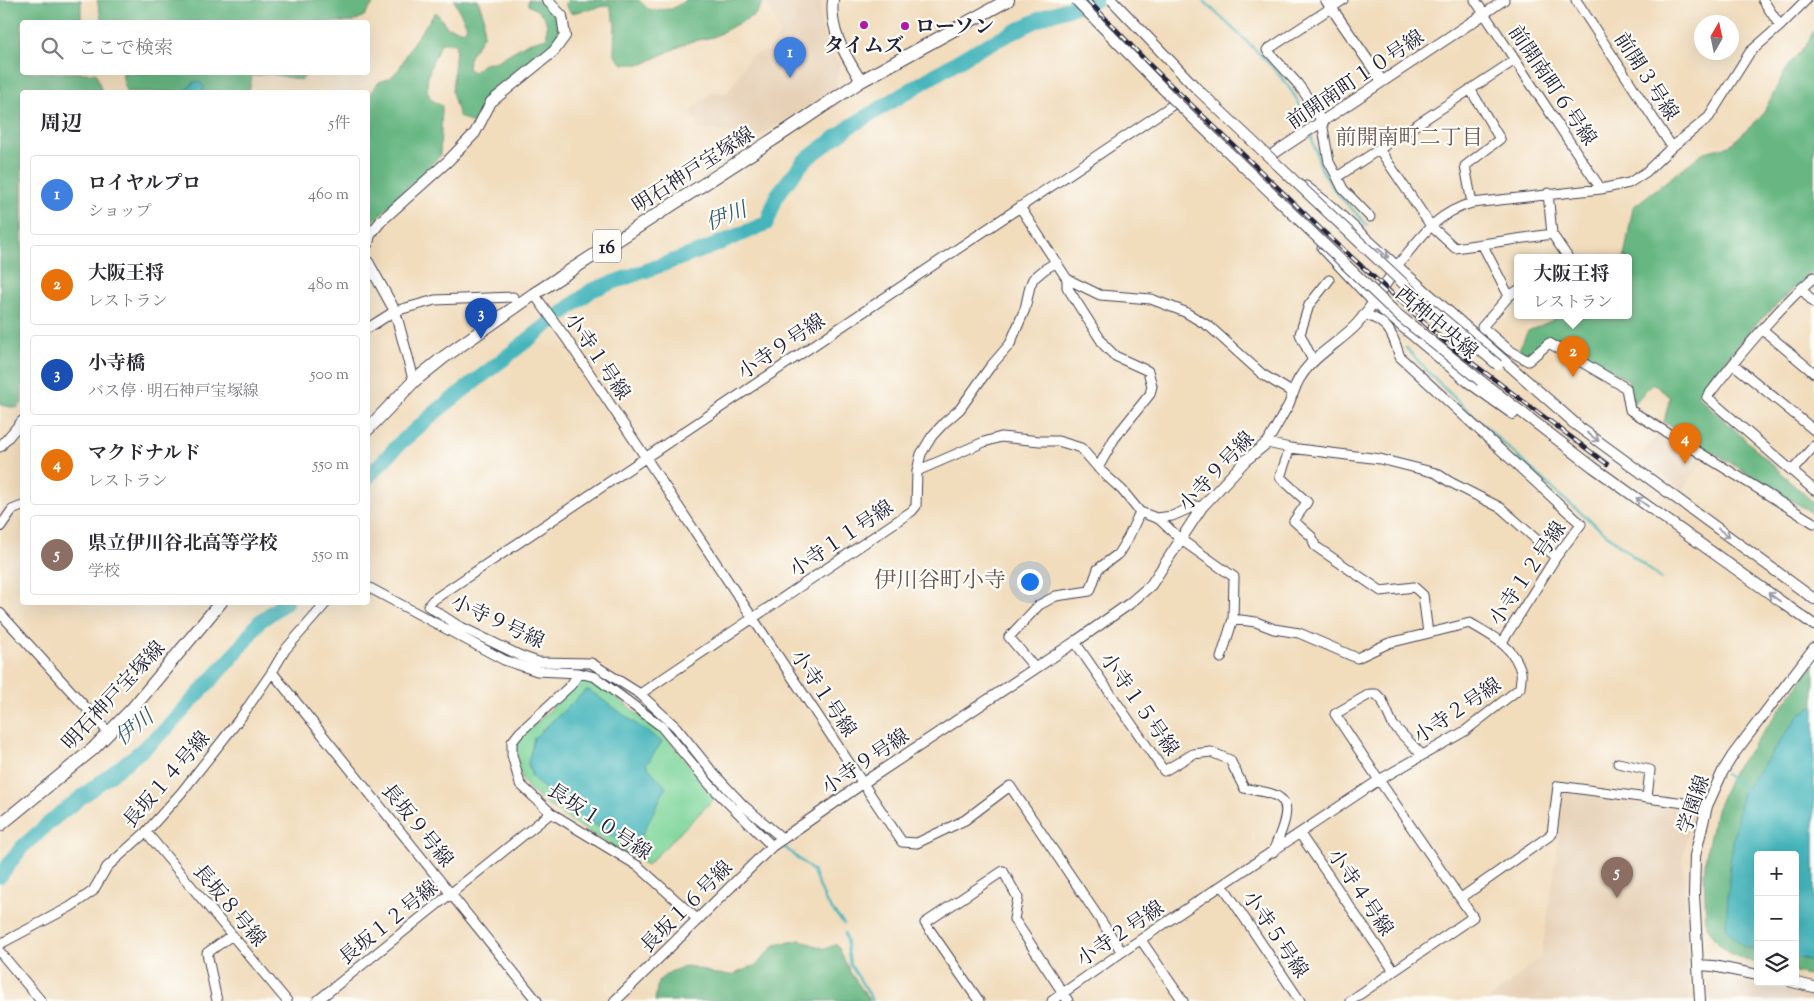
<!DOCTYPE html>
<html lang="ja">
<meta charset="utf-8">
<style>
body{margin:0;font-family:"Sorts Mill Goudy","Noto Serif JP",serif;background:#f7f7f7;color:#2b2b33}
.controls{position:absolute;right:15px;bottom:15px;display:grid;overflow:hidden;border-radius:5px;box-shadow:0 5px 20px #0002}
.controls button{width:45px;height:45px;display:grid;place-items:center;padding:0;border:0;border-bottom:1px solid #e1e1e2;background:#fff;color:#2b2b33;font:25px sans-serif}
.compass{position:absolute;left:1694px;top:15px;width:45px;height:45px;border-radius:50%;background:#fff;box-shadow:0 5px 20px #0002;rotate:9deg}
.you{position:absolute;left:1029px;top:581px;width:18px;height:18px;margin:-12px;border:4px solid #fff;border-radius:50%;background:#1a73e8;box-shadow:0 0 0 8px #1a73e833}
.badge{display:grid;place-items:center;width:32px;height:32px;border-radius:50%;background:#111827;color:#fff;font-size:16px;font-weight:700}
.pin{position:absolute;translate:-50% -41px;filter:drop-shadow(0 1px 2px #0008)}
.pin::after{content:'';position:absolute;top:26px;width:18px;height:15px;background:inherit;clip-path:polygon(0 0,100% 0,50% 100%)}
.popup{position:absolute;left:1514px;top:254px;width:118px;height:65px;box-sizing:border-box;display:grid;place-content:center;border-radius:5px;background:#fff;filter:drop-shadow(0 1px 4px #0005);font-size:16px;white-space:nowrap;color:#7c7c81}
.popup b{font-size:19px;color:#2b2b33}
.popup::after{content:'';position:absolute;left:50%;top:100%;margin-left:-10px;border:10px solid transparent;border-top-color:#fff}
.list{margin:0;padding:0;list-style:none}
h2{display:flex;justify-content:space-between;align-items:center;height:65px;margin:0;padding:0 20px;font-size:21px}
h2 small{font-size:16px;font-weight:400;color:#7c7c81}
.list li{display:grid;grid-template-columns:32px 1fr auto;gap:15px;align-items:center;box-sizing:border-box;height:80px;margin:0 10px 10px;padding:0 10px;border:1px solid #e1e1e2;border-radius:5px}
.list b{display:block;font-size:19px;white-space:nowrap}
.list p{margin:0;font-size:16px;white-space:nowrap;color:#7c7c81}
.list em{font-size:16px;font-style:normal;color:#7c7c81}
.icon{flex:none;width:28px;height:28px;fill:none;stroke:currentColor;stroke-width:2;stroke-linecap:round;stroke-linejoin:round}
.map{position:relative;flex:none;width:1814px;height:1001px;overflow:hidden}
.search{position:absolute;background:#fff;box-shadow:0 5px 20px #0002;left:20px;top:20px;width:350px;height:55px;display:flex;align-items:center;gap:12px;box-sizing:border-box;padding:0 18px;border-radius:5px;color:#7c7c81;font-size:19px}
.panel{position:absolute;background:#fff;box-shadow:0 5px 20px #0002;left:20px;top:90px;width:350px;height:515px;border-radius:5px}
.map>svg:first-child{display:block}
.built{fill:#e6d0b6}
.green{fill:#7fd69b;stroke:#507c6b;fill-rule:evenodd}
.forest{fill:#67b783;stroke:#446c5f}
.water{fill:#45b5bb;stroke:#346c7b}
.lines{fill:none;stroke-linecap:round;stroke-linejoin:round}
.stream{stroke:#45b5bb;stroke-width:2.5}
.river{stroke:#45b5bb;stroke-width:15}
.minor-casing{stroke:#413e4e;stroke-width:11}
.tertiary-casing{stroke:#413e4e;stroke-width:12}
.primary-casing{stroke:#413e4e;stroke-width:14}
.minor{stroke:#fff;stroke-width:9}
.tertiary{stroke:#fff;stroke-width:10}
.primary{stroke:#fff;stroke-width:12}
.rail-casing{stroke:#22223b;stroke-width:4.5}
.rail{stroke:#fdfcf7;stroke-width:2.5;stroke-dasharray:8;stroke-linecap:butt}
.tertiary-bridge-casing{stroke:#413e4e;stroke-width:12;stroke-linecap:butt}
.tertiary-bridge{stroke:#fff;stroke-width:10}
.oneway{stroke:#9c9ca7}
.poi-dot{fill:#b5179e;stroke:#fdfcf7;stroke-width:2}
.labels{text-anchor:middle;stroke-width:4.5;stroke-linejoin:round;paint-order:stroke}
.shield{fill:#fdfcf7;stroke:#646373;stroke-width:1}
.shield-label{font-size:19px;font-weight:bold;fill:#22223b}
.poi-label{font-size:20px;font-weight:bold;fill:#22223b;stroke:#fdfcf7;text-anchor:start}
.street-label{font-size:20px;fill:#22223b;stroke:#fdfcf7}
.neighbourhood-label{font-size:21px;fill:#68534e;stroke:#fdfcf7}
.water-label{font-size:21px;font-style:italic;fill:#305d6e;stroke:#fdfcf7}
.quarter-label{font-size:22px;fill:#68534e;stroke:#fdfcf7}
</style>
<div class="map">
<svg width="1814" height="1001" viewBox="0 0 1814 1001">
<rect width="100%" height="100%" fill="#fdfcf7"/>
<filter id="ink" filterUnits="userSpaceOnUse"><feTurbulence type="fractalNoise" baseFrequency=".02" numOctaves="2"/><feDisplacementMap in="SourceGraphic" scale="10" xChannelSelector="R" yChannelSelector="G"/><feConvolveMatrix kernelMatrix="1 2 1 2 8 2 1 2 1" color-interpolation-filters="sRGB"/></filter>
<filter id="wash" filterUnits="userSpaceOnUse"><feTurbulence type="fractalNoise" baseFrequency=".0096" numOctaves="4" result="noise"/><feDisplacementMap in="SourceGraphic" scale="20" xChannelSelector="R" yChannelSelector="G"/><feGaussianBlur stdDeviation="1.12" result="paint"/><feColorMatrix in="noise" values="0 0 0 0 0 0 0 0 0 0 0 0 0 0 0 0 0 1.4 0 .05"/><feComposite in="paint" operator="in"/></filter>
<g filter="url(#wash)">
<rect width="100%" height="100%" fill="#f1dcbc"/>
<path class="built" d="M767 0H821L820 12 822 28 827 45 839 65 835 89 759 136 697 129V122L692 113V109L712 92 727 93 751 56 764 52 774 44 780 33 775 18 765 3Z
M1658 434 1704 460 1683 490 1639 459Z
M1568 792 1689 810 1692 814 1683 857 1689 1001H1488L1541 957 1555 868 1563 795Z
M1712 976 1814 997V1001H1710L1709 979Z"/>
<path class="green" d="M581 675 594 680 662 733 717 796 647 865C619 849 532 804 521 777 517 767 518 753 517 742L573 687ZM528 763 634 851 547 792 532 777Z"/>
<path class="forest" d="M0 0H81V22H22V72L96 73 101 89V92H22V403L17 408 0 405Z
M97 0H376L364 16 353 22H102Z
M454 0H478L484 17 483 36 469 58 468 69 474 72 483 64 497 61 528 43 547 38C547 17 547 16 528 5V0H538L550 9 558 24 559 38 553 49 484 101 473 124 459 116 452 92 456 49 455 43H441C435 57 419 86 432 100 434 102 439 104 442 106L440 156 373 222 368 231V96L379 82 390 78 399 69 414 41 436 12 447 27 464 31 467 26Z
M569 0H639L648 9 654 10 672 9 686 0H764L756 14 713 37 689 42 643 64H623L614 54 615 24 610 5 571 13 565 4Z
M1814 30V270L1753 327 1697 395 1814 503V514L1664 422 1670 397 1652 383 1633 405 1628 380 1550 336 1526 354 1519 349 1528 331 1553 320 1556 316H1628V258H1624L1633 207 1704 152 1729 146 1761 117 1788 66 1807 44Z
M122 73H307L302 80 270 74 252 76 249 92H203L204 87 194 82 185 92H126Z
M1814 664V706L1800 714 1741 796 1744 947 1758 950V963L1745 960 1727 952 1713 937 1706 923 1704 873 1707 849 1716 810 1733 772Z
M800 940 825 949 837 944 850 972 870 1001H655L658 981 670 972 685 966 694 967 715 974 732 975 756 965 775 945Z
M1795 957 1814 961V976L1795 972Z"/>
<path class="water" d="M194 82H200L204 87 203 92H185Z
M586 690H589L662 742 646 765 666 787 634 851 547 792 532 777 528 763 534 738Z
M1814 706V961L1795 957V855H1758V950L1744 947 1726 929 1730 862 1741 795 1800 714Z"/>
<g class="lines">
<path class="stream" d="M1203 0C1239 37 1293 75 1309 126
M1310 132 1321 168 1335 191 1367 225
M1406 348 1444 388 1558 494 1661 579
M492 649 524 662
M556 668 583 667 595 671 663 721 716 785 737 805
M1725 774 1746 789
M743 811 772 837
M782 845 813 871 826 902 844 924
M845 933 850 964 869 994 872 1001"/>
<path class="river" d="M368 477 399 444 438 410 592 290 706 249 767 223 777 195 804 161 851 126 973 52 1048 15 1096 0
M0 876 22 847 57 816 141 751 166 729 235 654 259 622 286 602"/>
</g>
</g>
<g filter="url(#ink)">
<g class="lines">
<defs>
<path id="minor" d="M1343 0 1267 50 1297 83 1308 98 1322 122 1329 162 1337 177 1343 189 1370 217
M1475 0 1601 189
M1576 0 1672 147
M1763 0 1780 26
M1484 14 1504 0
M1470 89 1500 139 1465 166 1472 203
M1379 149 1431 226 1455 248 1552 234
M1337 177 1515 60
M1306 186 1329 204 1397 266C1421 237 1436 213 1472 203L1601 189 1629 183 1646 172 1672 147 1709 117 1750 52 1780 26 1806 0
M1548 193 1552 234 1567 256 1566 258
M1020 207 1067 279 1100 295 1151 299 1185 312 1210 327 1262 374 1293 393 1289 404 1267 443 1290 448 1380 459 1436 473 1450 482 1501 508 1556 557
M1482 244 1509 296
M1322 248 1373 302
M1814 277C1774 312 1739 355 1707 397L1814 490
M1067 279V287L1104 345 1115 356 1148 371 1152 386 1150 394 1114 439 1098 468
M1801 288 1814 303
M1518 290 1509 296 1482 327 1509 350 1528 361 1549 343 1626 388 1630 410 1814 523
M534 294 566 338 902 842 917 843 965 820 1010 786 1122 952
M1364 314C1391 323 1392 334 1400 357L1581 524 1556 557 1502 642
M368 328 395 311 435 300 513 297 518 305
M1763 330 1814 373
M1313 361 1300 334 1309 305 1329 280
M1733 364 1814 430
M0 447 22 421
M1290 448 1280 477 1307 502 1294 521 1312 537 1315 546 1381 591 1414 587 1423 595 1428 633
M917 471 984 442 1001 437 1040 441H1058L1081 448 1100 470 1122 490 1140 512 1159 519 1180 539 1234 577 1233 619 1221 658
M1792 471 1814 446
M1157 518 1172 516 1195 506 1202 507
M0 527 12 510 22 506
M368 587 504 660 537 671 579 673 595 677 661 726 710 785 772 846
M0 613 109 733
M1233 619 1256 622 1274 629 1299 633 1357 658 1389 643 1470 623C1490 635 1515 646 1521 672 1522 677 1520 683 1520 688L1465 731 1379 780 1335 714 1370 694H1376L1382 700 1393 725 1422 755
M1075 642 1164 771 1193 754 1211 752 1230 760 1244 788C1255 791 1273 791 1282 800 1293 810 1277 840 1273 852
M1035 668 1009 637 1039 605 1056 596 1090 591 1098 569 1118 554 1128 538 1140 512
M272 672 537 1001
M579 673 571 685 520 732 512 742V755L520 784 551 813 638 866 697 919
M640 694 912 511 916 506 917 471 921 454 932 436 944 423 960 409 990 367 1010 344 1025 309 1030 286 1033 279 1045 269 1057 262
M1618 763 1650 770 1647 798
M146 832 287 1001
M1300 834 1394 971
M783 839 744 806 714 774 676 727 640 694 591 663 538 662 521 656 457 625 428 606 433 600 1174 104
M1223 886 1300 1001
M1461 898 1552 834 1558 786 1707 806
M1141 940 1183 1001
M0 944 70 907 93 891 107 867 146 832 181 793 241 717 272 672 285 650 327 602
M0 952 41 1001
M217 1001 207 953 232 935
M317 1001 551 813
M979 1001 925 923 1003 871 1018 898 1014 919 1063 993 1052 1001
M1068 1001 1063 993 1122 952 1379 780 1473 917 1350 1001"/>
<path id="tertiary" d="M833 0C829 31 846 56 861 81
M1326 0 1382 81
M1270 156 1484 14
M368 243 370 235 381 221 448 161 475 133 491 102 554 51 565 36 562 16 547 0
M368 262 395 311 414 381
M1373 302 1467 381 1513 414
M1481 381 1593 467 1814 625
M1293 393C1303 359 1336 347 1358 323 1373 305 1385 285 1397 266L1578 426
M1572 422 1814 599
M1698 965 1713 966 1758 975
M1792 982 1814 987
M615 1001 772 846 863 783 1075 642 1129 604 1151 585 1202 507 1246 460 1267 443
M1700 1001 1694 894 1695 856 1707 806 1723 771 1733 755 1814 648"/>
<path id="primary" d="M368 429 414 381 444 357 534 294 780 135 861 81 1008 0
M0 825 93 749 132 709 221 602"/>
</defs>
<use href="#minor" class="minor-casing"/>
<use href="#tertiary" class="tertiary-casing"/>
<use href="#primary" class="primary-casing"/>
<use href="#minor" class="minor"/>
<use href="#tertiary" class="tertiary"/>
<use href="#primary" class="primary"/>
<defs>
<path id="rail" d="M1088 0 1149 64 1324 232 1451 347 1607 464"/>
</defs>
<use href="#rail" class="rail-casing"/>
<use href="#rail" class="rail"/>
<defs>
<path id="tertiary-bridge" d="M1076 0 1172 98 1397 314 1481 381
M1112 0 1196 88 1266 154 1423 302 1498 365"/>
</defs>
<use href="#tertiary-bridge" class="tertiary-bridge-casing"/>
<use href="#tertiary-bridge" class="tertiary-bridge"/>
</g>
<defs><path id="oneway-shaft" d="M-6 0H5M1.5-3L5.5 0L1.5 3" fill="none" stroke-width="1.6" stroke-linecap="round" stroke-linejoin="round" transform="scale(1.25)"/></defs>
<g class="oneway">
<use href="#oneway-shaft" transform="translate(1383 253) rotate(41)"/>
<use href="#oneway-shaft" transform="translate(1593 437) rotate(36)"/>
<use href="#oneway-shaft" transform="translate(1642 502) rotate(-144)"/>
<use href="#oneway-shaft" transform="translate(1724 533) rotate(36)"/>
<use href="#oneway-shaft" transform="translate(1774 597) rotate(-144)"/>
</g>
</g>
<g class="poi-dot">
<circle cx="864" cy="25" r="5"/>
<circle cx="905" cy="26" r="5"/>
</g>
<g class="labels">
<rect class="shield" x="593" y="229.5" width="28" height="33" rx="4"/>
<g class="shield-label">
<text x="607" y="253">16</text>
</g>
<g class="poi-label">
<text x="915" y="33">ローソン</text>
<text x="864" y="52" text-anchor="middle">タイムズ</text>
</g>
<g class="street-label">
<text transform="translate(1647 76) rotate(57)" y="7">前開３号線</text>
<text transform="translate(1355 79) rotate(-34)" y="7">前開南町１０号線</text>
<text transform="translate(1553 85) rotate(56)" y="7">前開南町６号線</text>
<text transform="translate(693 169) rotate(-33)" y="7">明石神戸宝塚線</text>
<text transform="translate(1437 322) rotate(40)" y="7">西神中央線</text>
<text transform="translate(781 346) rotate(-34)" y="7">小寺９号線</text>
<text transform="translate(598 356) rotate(56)" y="7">小寺１号線</text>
<text transform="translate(1216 471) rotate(-47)" y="7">小寺９号線</text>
<text transform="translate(841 538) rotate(-34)" y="7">小寺１１号線</text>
<text transform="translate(1527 573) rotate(-56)" y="7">小寺１２号線</text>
<text transform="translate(498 621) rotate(25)" y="7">小寺９号線</text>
<text transform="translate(824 693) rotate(56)" y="7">小寺１号線</text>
<text transform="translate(113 695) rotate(-47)" y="7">明石神戸宝塚線</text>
<text transform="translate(1140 704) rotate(55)" y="7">小寺１５号線</text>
<text transform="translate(1457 710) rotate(-34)" y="7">小寺２号線</text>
<text transform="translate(865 761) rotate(-34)" y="7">小寺９号線</text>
<text transform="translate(166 779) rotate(-49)" y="7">長坂１４号線</text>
<text transform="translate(1693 804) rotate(-71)" y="7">学園線</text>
<text transform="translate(600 821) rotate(34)" y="7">長坂１０号線</text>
<text transform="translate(418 825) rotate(51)" y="7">長坂９号線</text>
<text transform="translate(1361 892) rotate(56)" y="7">小寺４号線</text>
<text transform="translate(230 905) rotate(50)" y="7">長坂８号線</text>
<text transform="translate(686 906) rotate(-45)" y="7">長坂１６号線</text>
<text transform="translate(388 922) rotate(-39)" y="7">長坂１２号線</text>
<text transform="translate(1120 933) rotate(-34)" y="7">小寺２号線</text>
<text transform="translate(1276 934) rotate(56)" y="7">小寺５号線</text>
</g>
<g class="neighbourhood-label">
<text x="1409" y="144">前開南町二丁目</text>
</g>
<g class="water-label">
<text transform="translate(726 216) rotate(-21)" y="7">伊川</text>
<text transform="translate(134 727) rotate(-39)" y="7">伊川</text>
</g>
<g class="quarter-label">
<text x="940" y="587">伊川谷町小寺</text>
</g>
</g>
</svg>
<div class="controls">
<button>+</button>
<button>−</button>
<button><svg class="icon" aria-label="layers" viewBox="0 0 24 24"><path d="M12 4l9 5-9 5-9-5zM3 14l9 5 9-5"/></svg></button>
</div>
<svg class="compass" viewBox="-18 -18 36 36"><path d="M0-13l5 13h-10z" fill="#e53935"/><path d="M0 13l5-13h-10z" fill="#7c7c81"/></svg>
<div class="you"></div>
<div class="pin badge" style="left:790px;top:78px;background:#3f7fe0">1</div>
<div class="pin badge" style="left:1573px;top:377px;background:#e8710a">2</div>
<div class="popup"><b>大阪王将</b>レストラン</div>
<div class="pin badge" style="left:481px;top:339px;background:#1a4fb4">3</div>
<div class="pin badge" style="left:1685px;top:464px;background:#e8710a">4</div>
<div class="pin badge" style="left:1617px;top:898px;background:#8d6e63">5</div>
<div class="search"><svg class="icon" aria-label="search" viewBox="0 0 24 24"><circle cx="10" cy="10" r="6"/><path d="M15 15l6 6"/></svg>ここで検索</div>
<section class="panel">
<h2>周辺<small>5件</small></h2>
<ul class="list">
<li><span class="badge" style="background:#3f7fe0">1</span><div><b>ロイヤルプロ</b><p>ショップ</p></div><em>460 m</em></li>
<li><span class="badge" style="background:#e8710a">2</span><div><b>大阪王将</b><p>レストラン</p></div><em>480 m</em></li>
<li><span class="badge" style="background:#1a4fb4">3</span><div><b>小寺橋</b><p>バス停 · 明石神戸宝塚線</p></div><em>500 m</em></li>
<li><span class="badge" style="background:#e8710a">4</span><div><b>マクドナルド</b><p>レストラン</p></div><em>550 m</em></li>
<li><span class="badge" style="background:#8d6e63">5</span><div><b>県立伊川谷北高等学校</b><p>学校</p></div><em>550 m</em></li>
</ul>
</section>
</div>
